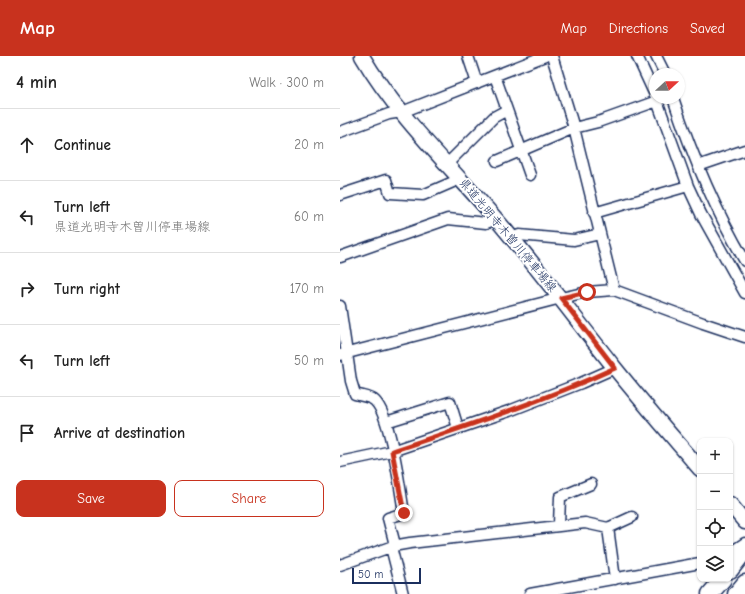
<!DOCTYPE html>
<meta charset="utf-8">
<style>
body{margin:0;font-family:"Comic Neue","Klee One",sans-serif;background:#f6f6f6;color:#222}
.controls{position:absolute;right:12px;bottom:12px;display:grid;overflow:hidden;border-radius:8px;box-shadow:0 1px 3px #0004}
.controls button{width:36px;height:36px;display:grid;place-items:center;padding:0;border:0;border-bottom:1px solid #e0e0e0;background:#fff;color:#222;font:20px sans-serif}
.compass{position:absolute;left:309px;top:12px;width:36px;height:36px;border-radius:50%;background:#fff;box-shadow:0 1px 3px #0004;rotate:69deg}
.scale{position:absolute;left:12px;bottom:10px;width:69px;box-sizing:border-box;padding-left:4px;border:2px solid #1b2f5e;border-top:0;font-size:11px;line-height:14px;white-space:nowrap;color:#1b2f5e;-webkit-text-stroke:3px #fff;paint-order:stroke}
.stop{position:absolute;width:12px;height:12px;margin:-9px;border:3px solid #c8321e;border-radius:50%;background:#fff}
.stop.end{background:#c8321e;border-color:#fff;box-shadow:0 1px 4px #0008}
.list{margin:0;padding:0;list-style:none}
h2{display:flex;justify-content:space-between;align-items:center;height:52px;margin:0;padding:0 16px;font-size:17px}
h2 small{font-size:13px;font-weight:400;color:#767676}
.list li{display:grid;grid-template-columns:26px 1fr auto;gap:12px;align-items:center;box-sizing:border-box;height:72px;padding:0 16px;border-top:1px solid #e0e0e0}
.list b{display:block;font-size:15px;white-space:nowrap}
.list p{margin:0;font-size:13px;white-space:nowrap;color:#767676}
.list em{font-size:13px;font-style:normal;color:#767676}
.actions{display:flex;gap:8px;padding:12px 16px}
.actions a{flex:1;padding:9px 0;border:1px solid #c8321e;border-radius:8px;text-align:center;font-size:14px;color:#c8321e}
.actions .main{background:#c8321e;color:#fff}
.icon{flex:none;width:22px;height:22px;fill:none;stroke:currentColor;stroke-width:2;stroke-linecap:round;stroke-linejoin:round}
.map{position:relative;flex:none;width:405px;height:538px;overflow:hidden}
header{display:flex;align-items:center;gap:24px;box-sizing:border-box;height:56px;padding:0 20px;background:#c8321e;color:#fff}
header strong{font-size:19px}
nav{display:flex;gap:22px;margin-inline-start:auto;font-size:14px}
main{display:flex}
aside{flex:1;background:#fff}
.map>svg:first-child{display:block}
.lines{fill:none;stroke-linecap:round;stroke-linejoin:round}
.minor-casing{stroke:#1b2f5e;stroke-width:13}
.secondary-casing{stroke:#1b2f5e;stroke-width:17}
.trunk-casing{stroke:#1b2f5e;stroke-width:19}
.minor{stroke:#fff;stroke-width:10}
.secondary{stroke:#fff;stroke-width:14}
.trunk{stroke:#fff;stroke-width:16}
.route{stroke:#c8321e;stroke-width:5}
.labels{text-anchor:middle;stroke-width:3.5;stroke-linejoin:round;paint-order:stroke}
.street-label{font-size:12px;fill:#1b2f5e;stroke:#fff}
</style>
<header>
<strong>Map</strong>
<nav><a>Map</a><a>Directions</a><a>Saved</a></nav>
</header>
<main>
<aside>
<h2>4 min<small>Walk · 300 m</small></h2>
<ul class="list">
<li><svg class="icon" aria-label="ahead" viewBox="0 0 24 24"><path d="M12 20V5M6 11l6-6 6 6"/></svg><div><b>Continue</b></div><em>20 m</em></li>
<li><svg class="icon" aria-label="left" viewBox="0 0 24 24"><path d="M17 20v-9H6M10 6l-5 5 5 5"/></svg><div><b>Turn left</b><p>県道光明寺木曽川停車場線</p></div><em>60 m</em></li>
<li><svg class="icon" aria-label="right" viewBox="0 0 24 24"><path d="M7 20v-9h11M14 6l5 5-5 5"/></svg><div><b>Turn right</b></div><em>170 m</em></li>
<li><svg class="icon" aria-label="left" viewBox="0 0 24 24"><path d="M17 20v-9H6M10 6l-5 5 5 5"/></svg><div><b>Turn left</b></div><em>50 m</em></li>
<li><svg class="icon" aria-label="arrive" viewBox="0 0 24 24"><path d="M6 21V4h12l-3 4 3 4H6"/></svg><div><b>Arrive at destination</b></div></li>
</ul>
<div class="actions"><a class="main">Save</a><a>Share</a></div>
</aside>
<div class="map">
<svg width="405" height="538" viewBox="0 0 405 538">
<rect width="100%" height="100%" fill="#fff"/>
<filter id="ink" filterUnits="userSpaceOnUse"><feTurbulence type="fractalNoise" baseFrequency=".025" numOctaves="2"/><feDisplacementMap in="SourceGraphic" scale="8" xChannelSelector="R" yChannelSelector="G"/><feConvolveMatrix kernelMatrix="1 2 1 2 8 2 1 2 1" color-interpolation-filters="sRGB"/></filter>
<g filter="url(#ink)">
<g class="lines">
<defs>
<path id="minor" d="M128 0 137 27
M212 0 234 72 274 234
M297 0 315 39
M316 0 325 18
M155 20 190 119
M316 42 348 130 361 158 405 237
M333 42C352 99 375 154 405 205
M0 76 49 58 62 56 205 0
M157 105 234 72 258 66 317 45
M107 108 154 61 167 54
M358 110 405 94
M0 139 46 124 50 137 83 139 120 123
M254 157 348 130
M172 182 179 179 234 184 260 178
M0 201 108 163 146 167 156 163
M0 250 11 325 15 338C21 340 31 341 35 345 51 361 60 433 64 457L48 462 54 485 52 495 63 538
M0 299 221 242 247 236 274 234 363 267 405 281
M46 366 110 346 118 372
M0 406 52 395 169 355 241 327 275 312
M219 469 220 441 251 428
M268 472 292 461
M390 497 405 487
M0 509 53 490 70 487 245 467 268 472 275 523
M190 538 360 507"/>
<path id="secondary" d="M22 0C57 60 110 110 156 163 197 211 235 262 274 311 302 346 331 379 360 413
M390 448 405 466"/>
<path id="trunk" d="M390 514 405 495
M370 538 383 523
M396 538 405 527"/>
</defs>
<use href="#minor" class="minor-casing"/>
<use href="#secondary" class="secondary-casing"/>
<use href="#trunk" class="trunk-casing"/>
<use href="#minor" class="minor"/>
<use href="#secondary" class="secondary"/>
<use href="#trunk" class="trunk"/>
</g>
</g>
<g class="lines" filter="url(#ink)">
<path class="route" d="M64 457 52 395C127 370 203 345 275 312L221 242 247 236"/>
</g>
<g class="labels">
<g class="street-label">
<text transform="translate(168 179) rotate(50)" y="4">県道光明寺木曽川停車場線</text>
</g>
</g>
</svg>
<div class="controls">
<button>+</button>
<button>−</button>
<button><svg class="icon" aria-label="locate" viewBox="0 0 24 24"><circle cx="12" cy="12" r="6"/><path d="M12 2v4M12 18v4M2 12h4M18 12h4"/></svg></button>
<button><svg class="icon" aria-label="layers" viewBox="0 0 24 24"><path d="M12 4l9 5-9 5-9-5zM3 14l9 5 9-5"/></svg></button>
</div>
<svg class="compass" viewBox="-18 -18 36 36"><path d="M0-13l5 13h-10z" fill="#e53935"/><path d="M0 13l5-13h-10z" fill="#767676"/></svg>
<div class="scale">50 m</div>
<div class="stop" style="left:247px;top:236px"></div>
<div class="stop end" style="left:64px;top:457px"></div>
</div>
</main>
